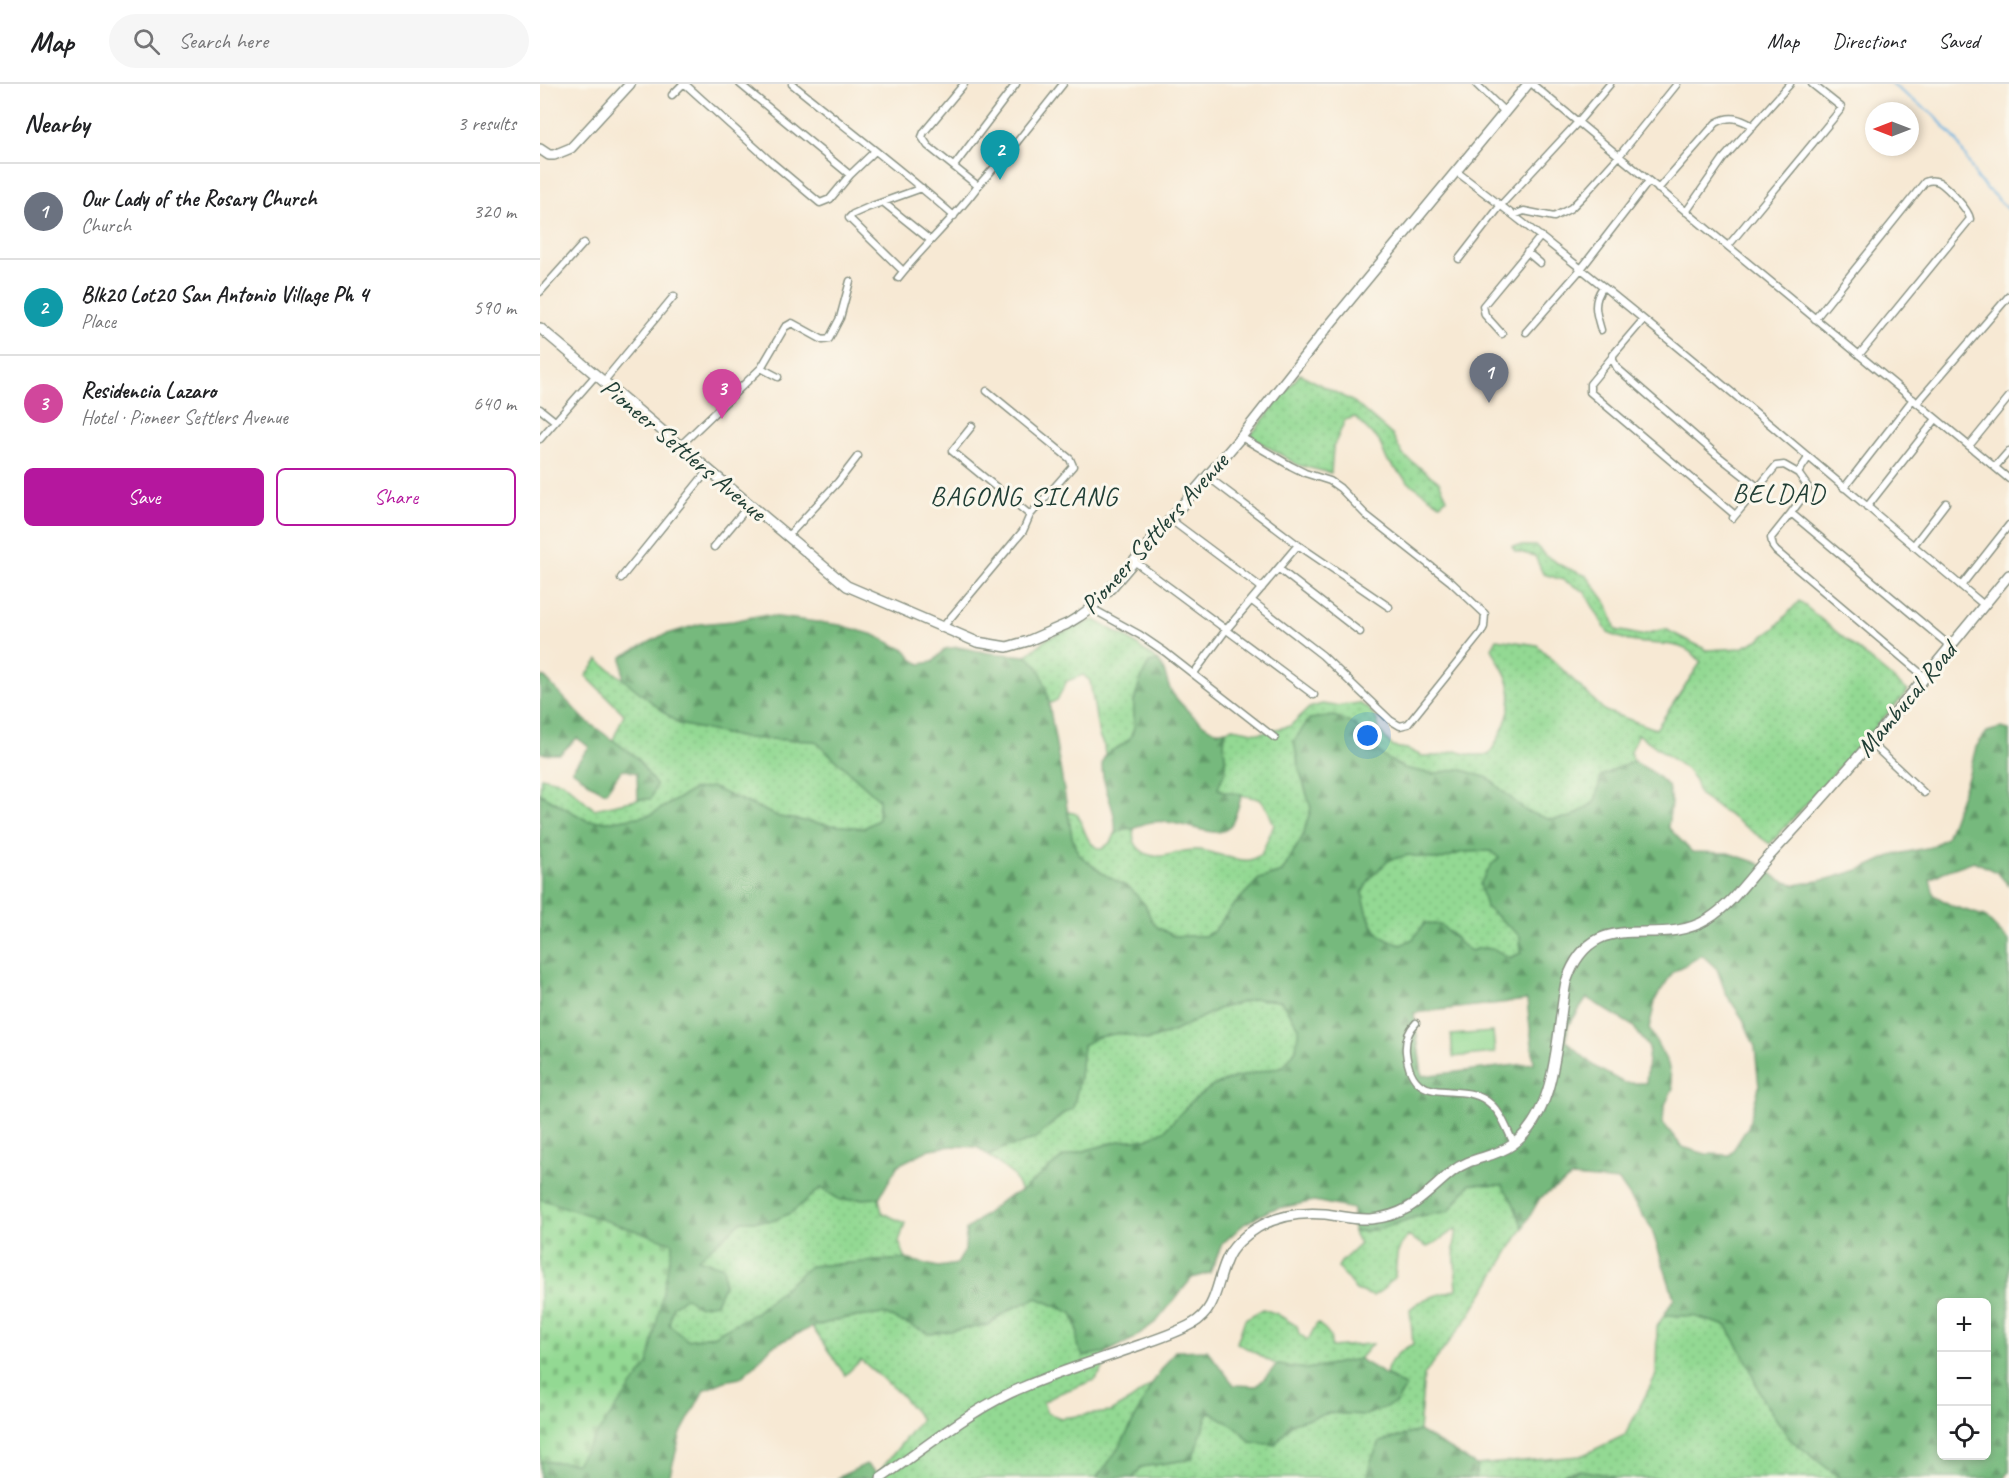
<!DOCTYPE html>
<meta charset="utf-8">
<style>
body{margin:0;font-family:Caveat,sans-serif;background:#f6f6f6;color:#202124}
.controls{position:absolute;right:18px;bottom:18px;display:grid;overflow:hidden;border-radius:9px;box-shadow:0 3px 9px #0003}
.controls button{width:54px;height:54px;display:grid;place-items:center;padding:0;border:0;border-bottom:2px solid #e0e0e0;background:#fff;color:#202124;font:30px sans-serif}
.compass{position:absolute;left:1325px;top:18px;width:54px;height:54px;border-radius:50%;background:#fff;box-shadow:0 3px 9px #0003;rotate:270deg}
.you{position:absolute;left:828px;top:652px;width:21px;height:21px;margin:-15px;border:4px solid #fff;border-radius:50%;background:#1a73e8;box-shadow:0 0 0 9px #1a73e833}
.badge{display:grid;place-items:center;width:39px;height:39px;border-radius:50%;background:#b5179e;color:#fff;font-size:20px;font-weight:700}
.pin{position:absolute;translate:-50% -50px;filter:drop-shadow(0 2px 3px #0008)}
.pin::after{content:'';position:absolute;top:32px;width:21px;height:18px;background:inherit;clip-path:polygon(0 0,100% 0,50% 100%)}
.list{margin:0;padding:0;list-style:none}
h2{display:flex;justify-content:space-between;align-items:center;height:78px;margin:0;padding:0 24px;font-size:26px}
h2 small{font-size:20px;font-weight:400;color:#757577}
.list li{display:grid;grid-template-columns:39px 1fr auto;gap:18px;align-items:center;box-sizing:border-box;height:96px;padding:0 24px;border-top:2px solid #e0e0e0}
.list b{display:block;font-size:22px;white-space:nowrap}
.list p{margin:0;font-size:20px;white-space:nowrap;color:#757577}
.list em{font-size:20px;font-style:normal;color:#757577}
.actions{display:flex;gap:12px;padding:18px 24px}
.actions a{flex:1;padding:14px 0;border:2px solid #b5179e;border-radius:9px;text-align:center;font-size:21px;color:#b5179e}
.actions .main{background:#b5179e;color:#fff}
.icon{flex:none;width:33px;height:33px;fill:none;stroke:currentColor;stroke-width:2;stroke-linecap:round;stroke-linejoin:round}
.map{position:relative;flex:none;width:1469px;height:1394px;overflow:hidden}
header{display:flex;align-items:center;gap:36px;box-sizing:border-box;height:84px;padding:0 30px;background:#fff;border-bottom:2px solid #e0e0e0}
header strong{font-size:28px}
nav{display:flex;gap:33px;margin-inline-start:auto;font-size:21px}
.search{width:420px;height:54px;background:#f6f6f6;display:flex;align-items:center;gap:15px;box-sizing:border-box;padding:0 21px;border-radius:33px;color:#757577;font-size:22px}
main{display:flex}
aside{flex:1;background:#fff}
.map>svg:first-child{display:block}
.grass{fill:url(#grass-dots);stroke:#598b64;stroke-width:1.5}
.forest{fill:url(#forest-firs);stroke:#4a7b58;stroke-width:1.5;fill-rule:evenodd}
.cemetery{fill:url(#cemetery-stones);stroke:#598b64;stroke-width:1.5}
.park{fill:#93d993;stroke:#598b64;stroke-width:1.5}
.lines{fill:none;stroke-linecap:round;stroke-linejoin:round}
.stream{stroke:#69b1e0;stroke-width:2}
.street-casing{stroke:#8b9384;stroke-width:9}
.secondary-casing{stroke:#8b9384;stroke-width:12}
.street{stroke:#fff;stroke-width:6}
.secondary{stroke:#fff;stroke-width:9}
.labels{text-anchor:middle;stroke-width:6;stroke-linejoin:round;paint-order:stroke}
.street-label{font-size:26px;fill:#1f3d34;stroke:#fbf7ec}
.neighbourhood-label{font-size:27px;letter-spacing:1.5px;fill:#1f3d34;stroke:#fbf7ec}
</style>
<header>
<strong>Map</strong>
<div class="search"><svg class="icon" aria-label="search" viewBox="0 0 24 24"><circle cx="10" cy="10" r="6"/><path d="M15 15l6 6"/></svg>Search here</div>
<nav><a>Map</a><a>Directions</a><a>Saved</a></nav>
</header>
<main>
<aside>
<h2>Nearby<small>3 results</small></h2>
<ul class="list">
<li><span class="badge" style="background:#6b7280">1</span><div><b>Our Lady of the Rosary Church</b><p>Church</p></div><em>320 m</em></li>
<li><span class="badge" style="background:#0f9aa8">2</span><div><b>Blk20 Lot20 San Antonio Village Ph 4</b><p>Place</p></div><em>590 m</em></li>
<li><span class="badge" style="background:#d1479c">3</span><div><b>Residencia Lazaro</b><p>Hotel · Pioneer Settlers Avenue</p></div><em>640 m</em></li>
</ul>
<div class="actions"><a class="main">Save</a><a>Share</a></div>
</aside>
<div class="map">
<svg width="1469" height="1394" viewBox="0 0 1469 1394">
<defs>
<pattern id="grass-dots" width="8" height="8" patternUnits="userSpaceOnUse" patternTransform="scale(1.5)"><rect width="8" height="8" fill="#93d993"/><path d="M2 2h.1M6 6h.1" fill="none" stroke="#7ebb7f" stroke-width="1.8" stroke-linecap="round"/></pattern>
<pattern id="forest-firs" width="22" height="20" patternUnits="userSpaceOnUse" patternTransform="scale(1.5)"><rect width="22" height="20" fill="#76b97d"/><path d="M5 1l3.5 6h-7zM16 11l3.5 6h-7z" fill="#609867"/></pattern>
<pattern id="cemetery-stones" width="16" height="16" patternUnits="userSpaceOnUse" patternTransform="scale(1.5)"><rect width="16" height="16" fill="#93d993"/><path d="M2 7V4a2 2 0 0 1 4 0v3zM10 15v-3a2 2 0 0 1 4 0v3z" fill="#7ebb7f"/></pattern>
</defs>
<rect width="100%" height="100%" fill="#fbf7ec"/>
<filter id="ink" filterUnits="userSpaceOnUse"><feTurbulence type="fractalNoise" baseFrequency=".0167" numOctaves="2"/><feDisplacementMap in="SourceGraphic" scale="12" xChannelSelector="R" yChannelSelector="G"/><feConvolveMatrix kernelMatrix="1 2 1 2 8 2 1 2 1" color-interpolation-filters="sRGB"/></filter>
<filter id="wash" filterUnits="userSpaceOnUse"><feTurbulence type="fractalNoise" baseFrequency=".008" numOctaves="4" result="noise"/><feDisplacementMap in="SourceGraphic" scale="24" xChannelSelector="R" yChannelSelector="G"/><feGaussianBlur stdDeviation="1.35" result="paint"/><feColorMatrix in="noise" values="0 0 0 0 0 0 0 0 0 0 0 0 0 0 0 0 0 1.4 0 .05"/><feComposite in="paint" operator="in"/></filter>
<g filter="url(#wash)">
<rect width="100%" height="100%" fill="#f7e9d4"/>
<path class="grass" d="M760 290 814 318 853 352 863 371 899 398 907 414 900 420 868 398 847 376 839 357 815 333 805 336 793 364 791 389 758 381 710 352Z
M972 462H996L1006 472 1022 482 1047 492 1068 521 1076 546 1101 551 1125 545 1167 566 1201 564 1218 556 1235 544 1259 517 1368 607 1230 760 1159 710 1155 696 1146 685 1098 650 1091 667 1093 677 1061 692 1055 718 1032 733 1011 736 985 727 948 694 919 685 893 690 863 684 844 673 814 640 754 657 759 684 771 724 763 752 742 788 719 795 692 823 674 847 665 852H634L617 843 612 837 605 821 544 775 538 769 532 753 528 728 537 730C545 743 545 762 562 765L572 757 575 750 582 746 589 744 594 745C590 762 605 774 622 772 635 770 645 765 658 766 675 767 692 778 709 776 712 776 718 772 721 771L734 741 728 726 720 715 685 708 678 705C679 698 684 694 685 686 687 670 681 664 686 646L693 644 719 649 750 642 769 624 782 620 796 622 819 619 829 625 837 636 839 646 853 663 867 665 882 672H899L915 667 931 671H949C962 649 978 620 967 594 963 583 956 575 952 564L957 555 997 561 1065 627 1116 645 1161 578C1141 553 1116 563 1090 557 1083 555 1075 552 1068 549L1044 507 1023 496 1003 490 995 472 975 467Z
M554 536 589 555 618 577 609 579 594 618V644L589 657 565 671 564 662 559 652 550 597 543 591 527 597 517 616 509 620C506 605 499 580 486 572L508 554Z
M58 576 83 595 139 640 204 654 275 657 339 715 338 736 324 744 290 741 239 733 200 715 153 706 110 731 73 737H48L0 710 1 693 23 698 54 725C73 721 92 716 111 714L116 701 96 673 73 656 84 630 46 592Z
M951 767 960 774 946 823 980 852 981 869 969 874C958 866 945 860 931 867L921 860 910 848 885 839 873 855 862 861C831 853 830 837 822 809L831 793 849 776 869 771 899 776 923 768Z
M714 915 741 917 759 943 756 965 744 982 694 994 673 1002 652 1017 624 1047 607 1055 579 1057 523 1073 481 1107 473 1091 449 1072 465 1063 478 1061 496 1054 525 1028 533 1025 540 993 543 960 558 953 580 949 607 956 633 948 678 925Z
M930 1100 963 1101 972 1116 983 1144 929 1232 884 1291 879 1347 840 1358 830 1379 828 1394H593L601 1383 652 1375 669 1327 699 1345 710 1358 752 1339 789 1329 826 1331 866 1303 846 1290C849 1275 859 1267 873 1260L870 1225C886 1211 899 1212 917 1205L914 1163 917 1145C907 1149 899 1158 887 1163L868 1152 861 1161 857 1171 855 1192 845 1204 833 1212 816 1206 798 1183 801 1178 820 1160 813 1148 841 1145 875 1133 909 1127Z
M281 1103 300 1116 339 1114 342 1129 365 1139 359 1158 366 1175 270 1182 215 1229 173 1252 147 1256 129 1240 133 1222 146 1213 176 1219 184 1201 183 1183 157 1175 202 1137H232L251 1128Z
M497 1214 532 1229 538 1246 537 1261 543 1272 567 1268 563 1285 555 1296 520 1309 503 1318 507 1329 521 1334 570 1328 591 1316 612 1300C597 1333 581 1367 556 1394H334L381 1335 360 1310 321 1276 305 1291 272 1243 305 1234 344 1230 391 1250 448 1241 471 1225Z
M723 1225 737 1230 757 1242 759 1250 768 1256 777 1239C787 1246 792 1251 791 1263L832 1260 819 1275 767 1285 737 1281 697 1259 705 1235Z
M1124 1231 1153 1232 1187 1242 1207 1277 1223 1316 1250 1355 1300 1394H1073L1072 1392 1027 1388 1018 1394H936V1381L1041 1372 1085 1351 1116 1291 1117 1243Z"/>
<path class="forest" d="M222 531 300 541 334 551 367 567 372 575 380 580 393 578 405 565 418 563 449 569 486 572 496 580 502 591 507 608 532 753 538 769 544 775 560 788 591 805 605 821 612 837 617 843 633 852H665L674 847 692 823 719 795 742 788 763 752 771 724 759 684 754 657 769 635 794 632 814 640 844 673 863 684 893 690 919 685 948 694 986 727 1011 736 1032 733 1055 718 1061 692 1093 677 1111 687 1128 702 1131 719 1128 743 1152 768 1188 769 1218 779 1238 795 1255 801 1288 795 1325 784 1353 771 1391 763 1406 754 1429 690 1436 663 1447 648 1461 644 1469 646V802L1458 789 1434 777 1403 788 1390 795 1394 811 1412 822 1444 832 1469 857V1388L1465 1394H1300L1296 1391 1250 1355 1223 1316 1207 1277 1187 1242 1153 1232 1124 1231 1134 1214 1111 1143 1079 1097 1032 1093 1000 1114 983 1144 972 1116 962 1101 930 1100 909 1127 875 1133 841 1145 813 1148V1125L774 1117 730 1126 704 1140 682 1160 670 1189 652 1194 617 1237 591 1256 567 1268 543 1272 537 1261 538 1246 532 1229 497 1214 471 1225 448 1241 390 1250 344 1230 305 1234 272 1243 232 1262 214 1282 200 1294 185 1297 164 1306 141 1349 129 1394H0V1377L36 1379 127 1157 0 1115V710L48 737H73L110 731 153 706 171 703 239 733 290 741 324 744 338 736 339 715 275 657 204 654 139 640 83 595 82 573 121 552 160 540 193 537ZM951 767 959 774 951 781 940 800 946 823 980 852 981 869 970 874C958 866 945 860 931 867L921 860 901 841 885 839 873 855 861 861C830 853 830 837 822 809L831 793 849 776 869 771 899 776 923 768ZM1162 871 1177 885 1186 910 1203 935 1215 963 1219 1003 1208 1043 1190 1071 1166 1070 1142 1063 1123 1039 1124 1023 1133 1004 1128 980 1109 944 1116 914 1133 888ZM1047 914 1093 942 1109 964 1106 999H1084L1055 983 1026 957 1028 942ZM714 915 741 917 759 943 756 965 744 982 694 994 673 1002 652 1017 624 1047 607 1055 579 1057 523 1073 481 1107 464 1115 426 1146 425 1166 417 1180 398 1183 366 1175 270 1182 215 1229 173 1252 147 1256 129 1240 133 1222 146 1213 157 1222 176 1219 184 1201V1183L158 1175 202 1137H232L251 1129 281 1104 300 1116 339 1114 358 1081 390 1065 413 1062 437 1063 449 1072 465 1063 478 1061 496 1054 525 1028 533 1025 540 993 543 961 558 953 580 949 607 956 633 948 678 925ZM987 916 994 979 882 992 874 929ZM1402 1218H1446V1372H1402Z
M618 577C627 587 625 596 631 607 637 617 664 645 677 647 680 648 683 646 686 646 681 664 687 670 685 686 684 693 679 697 678 705L685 708 702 710C700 717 694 737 691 741 674 764 627 721 594 745 587 743 582 746 575 750 578 726 562 706 562 682 562 664 583 666 590 654 597 643 593 630 594 618 597 604 602 591 609 579Z
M3 592 45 636 96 673 116 701 111 715H98L97 689 82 685 66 708C52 704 44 694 32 686L49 663 37 654 20 670H5L0 668V595Z
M667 1266 694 1301 717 1302 737 1281 767 1285 819 1275 866 1303 856 1319 826 1331 789 1329 752 1339 735 1361 710 1358 699 1345 669 1327 652 1375 601 1383 593 1394H556C581 1366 594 1335 611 1302 618 1289 627 1278 635 1267Z
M879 1347 936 1381V1394H828L830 1379 840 1358Z
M326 1380 338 1389 334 1394H297Z
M1040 1386 1073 1392V1394H1018L1027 1388Z"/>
<path class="cemetery" d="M0 1115 133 1159 108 1280 36 1379 0 1377Z"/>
<path class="park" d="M953 948 955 969 913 973 911 951Z"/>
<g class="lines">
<path class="stream" d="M1351 0 1394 31 1417 57 1438 96 1469 126"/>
</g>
</g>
<g filter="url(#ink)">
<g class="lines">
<defs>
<path id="street" d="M145 0 230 77 280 119 290 115 310 91 334 68
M200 0 310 91
M252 0C306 44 362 86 414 132
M424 0 384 48 382 53 388 62 438 102 477 58 523 0
M936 0 965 28
M992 0 1469 395
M132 11 143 0
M414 82 476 0
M917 88C1098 225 1270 375 1444 521
M1118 105 1176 39C1190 31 1199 34 1213 42
M344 119 390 156
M1146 128 1183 75 1250 0
M974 131 984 127 1014 133 1031 124 1044 111 1079 72 1137 0
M1188 162 1301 25V23L1272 0
M987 168 1000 179
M919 175 961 121 1038 38 1070 0
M363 187 309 134 313 130 329 123 382 104
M358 194C383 162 414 135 438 102
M0 208 44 159
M1275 235 1385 98C1389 96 1394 96 1399 98 1407 103 1429 126 1430 135L1319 271
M1103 236 1073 271V276L1077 284 1177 371 1218 403
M1061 246C1056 229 1052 218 1063 203
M986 248 1041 185 1109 97
M962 250 945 231 943 222 1001 152
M1073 272 1050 300V308L1195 431
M238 293 221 284 245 243 252 239 283 256 289 255 300 234 310 197
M64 297 134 212
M1377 319 1469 212
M0 325 15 337
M432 342 412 367 490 431
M701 353 751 382 765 389 790 397 800 404 826 431 911 498 945 530 944 543 941 549 873 634 868 640 860 642 850 636 782 571 712 517
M0 355 56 291
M141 361 221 284
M1429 362 1469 313
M1268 374 1258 389 1268 403 1265 410 1251 429 1410 562
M1455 383 1469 367
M667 392 758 461 849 523
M1304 404 1373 315
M1327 423 1396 335
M1251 429 1231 454 1233 463 1236 467 1385 593
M1193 434 1236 382 1244 381 1258 389
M631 436 722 504
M248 452 298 398 318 372
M1373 462 1406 419
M174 463 210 420
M594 477 774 611
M739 485 820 548
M81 494 169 385
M1421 502 1469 441
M551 524 600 551 625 568 735 654
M402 544 483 447 490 431 533 382 530 375 447 307
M654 589 686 546 758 461
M1330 658 1384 709
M876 939C868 947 865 956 866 968 872 1027 916 995 947 1017 962 1028 966 1044 974 1060"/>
<path id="secondary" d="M0 65 9 71H14L31 64 90 0
M0 244 307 502 437 558 467 563 488 557 527 540 540 532 551 524 571 504 701 353 786 245 988 0
M341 1394C388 1362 433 1323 486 1302 523 1286 562 1275 600 1261 617 1255 636 1249 652 1240 677 1226 676 1200 686 1177 691 1163 705 1151 717 1144 738 1131 761 1128 785 1130 800 1132 815 1136 831 1135 872 1131 884 1110 913 1087 930 1073 954 1074 972 1061 1019 1028 1016 948 1026 898 1054 817 1114 868 1168 835 1195 818 1212 789 1234 767 1317 679 1392 584 1469 491"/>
</defs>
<use href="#street" class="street-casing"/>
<use href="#secondary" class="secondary-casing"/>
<use href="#street" class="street"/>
<use href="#secondary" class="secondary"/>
</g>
</g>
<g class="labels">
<g class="street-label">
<text transform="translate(144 365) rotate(40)" y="9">Pioneer Settlers Avenue</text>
<text transform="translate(614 449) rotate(-48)" y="9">Pioneer Settlers Avenue</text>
<text transform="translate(1366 615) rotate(-50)" y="9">Mambucal Road</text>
</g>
<g class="neighbourhood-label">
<text x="1239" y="418">BELDAD</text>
<text x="484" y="421">BAGONG SILANG</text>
</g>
</g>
</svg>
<div class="controls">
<button>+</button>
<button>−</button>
<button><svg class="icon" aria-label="locate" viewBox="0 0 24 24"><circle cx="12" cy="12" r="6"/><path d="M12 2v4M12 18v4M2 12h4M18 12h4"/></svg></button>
</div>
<svg class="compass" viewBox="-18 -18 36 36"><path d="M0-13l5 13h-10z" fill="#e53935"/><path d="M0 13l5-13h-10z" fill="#757577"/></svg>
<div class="you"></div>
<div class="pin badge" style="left:949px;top:319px;background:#6b7280">1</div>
<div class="pin badge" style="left:460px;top:96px;background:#0f9aa8">2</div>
<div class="pin badge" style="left:182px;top:335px;background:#d1479c">3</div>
</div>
</main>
